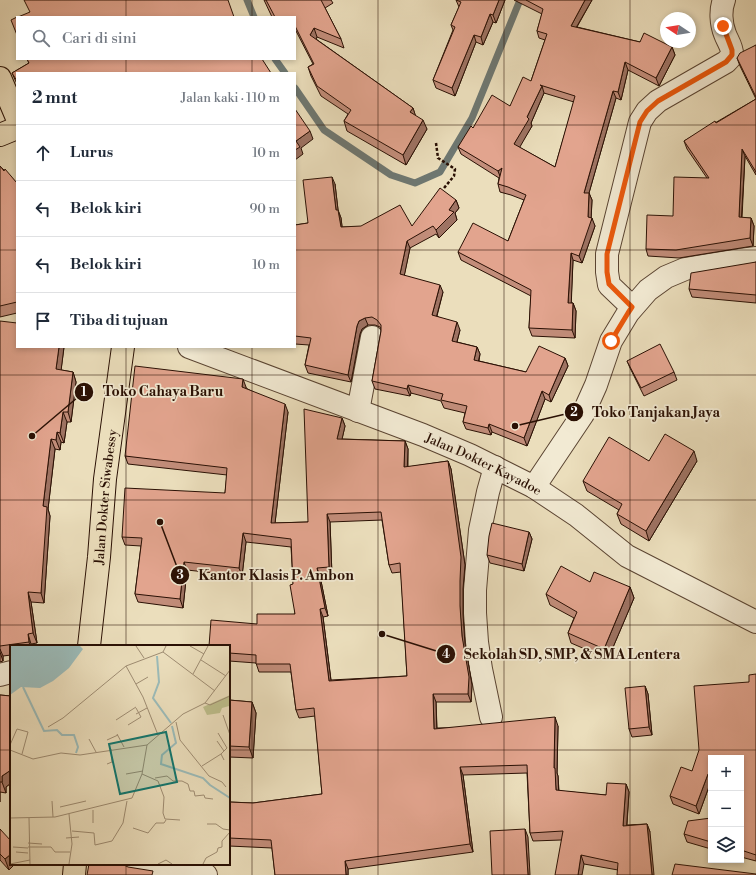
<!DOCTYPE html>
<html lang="id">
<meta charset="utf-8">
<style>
body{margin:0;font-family:"Libre Bodoni",serif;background:#f6f6f7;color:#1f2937}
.controls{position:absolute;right:12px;bottom:12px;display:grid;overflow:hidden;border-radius:0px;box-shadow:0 2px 6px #0003}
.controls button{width:36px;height:36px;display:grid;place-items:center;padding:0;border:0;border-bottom:1px solid #e0e1e3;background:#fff;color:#1f2937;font:20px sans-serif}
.compass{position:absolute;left:660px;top:12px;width:36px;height:36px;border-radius:50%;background:#fff;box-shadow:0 2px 6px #0003;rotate:282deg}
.stop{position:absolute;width:12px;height:12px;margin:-9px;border:3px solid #ea580c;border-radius:50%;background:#fff}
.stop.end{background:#ea580c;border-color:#fff;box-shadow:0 1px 4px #0008}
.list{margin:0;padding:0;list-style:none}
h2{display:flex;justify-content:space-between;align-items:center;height:52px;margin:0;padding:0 16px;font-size:17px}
h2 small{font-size:13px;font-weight:400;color:#747a83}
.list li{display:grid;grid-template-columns:26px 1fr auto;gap:12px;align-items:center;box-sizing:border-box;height:56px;padding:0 16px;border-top:1px solid #e0e1e3}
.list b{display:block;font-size:15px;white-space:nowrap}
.list em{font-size:13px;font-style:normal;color:#747a83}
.icon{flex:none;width:22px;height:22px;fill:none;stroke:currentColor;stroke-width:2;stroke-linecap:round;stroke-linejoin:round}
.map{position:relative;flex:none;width:756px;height:875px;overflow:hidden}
.search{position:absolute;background:#fff;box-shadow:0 2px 6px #0003;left:16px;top:16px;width:280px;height:44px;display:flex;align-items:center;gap:10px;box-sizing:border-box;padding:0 14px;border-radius:0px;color:#747a83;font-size:15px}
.panel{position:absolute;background:#fff;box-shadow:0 2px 6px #0003;left:16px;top:72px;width:280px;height:276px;border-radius:0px}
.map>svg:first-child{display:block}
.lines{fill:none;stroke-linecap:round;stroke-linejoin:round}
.stream{stroke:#6e7771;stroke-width:7}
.minor-casing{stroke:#5a4432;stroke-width:24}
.major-casing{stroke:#2a1004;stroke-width:24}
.path{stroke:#2a1004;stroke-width:2.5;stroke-dasharray:3 2;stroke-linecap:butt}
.minor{stroke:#f2ead3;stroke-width:22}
.major{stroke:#ebdebc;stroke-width:22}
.wall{fill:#c28d7a;stroke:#2a1004;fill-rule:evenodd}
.shaded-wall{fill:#9e7363;stroke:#2a1004}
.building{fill:#e2a48e;stroke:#2a1004;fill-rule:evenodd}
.route{stroke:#ea580c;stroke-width:5}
.grid{fill:none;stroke:#2a1004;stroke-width:1;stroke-opacity:0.55}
.labels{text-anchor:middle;stroke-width:3.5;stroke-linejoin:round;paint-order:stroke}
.street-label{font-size:13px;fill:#2a1004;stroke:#f2ead3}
.inset-river{fill:none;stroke:#9bbbb9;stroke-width:2}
.inset-road{fill:none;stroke:#9e8c72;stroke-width:1}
.view{fill:#0f766e;fill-opacity:0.15;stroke:#0f766e;stroke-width:2}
.inset-edge{fill:none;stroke:#2a1004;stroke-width:2}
.leader{fill:none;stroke:#2a1004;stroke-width:1.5}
.callout-dot{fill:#2a1004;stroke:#f2ead3;stroke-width:1.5}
.mark-label{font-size:12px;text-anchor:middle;font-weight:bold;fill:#fff}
.callout-label{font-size:14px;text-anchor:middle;font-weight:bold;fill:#2a1004;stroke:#f2ead3;stroke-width:3.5;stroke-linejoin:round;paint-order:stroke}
</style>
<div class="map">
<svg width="756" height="875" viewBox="0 0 756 875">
<rect width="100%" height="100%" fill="#ebdebc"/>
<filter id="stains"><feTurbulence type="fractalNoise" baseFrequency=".005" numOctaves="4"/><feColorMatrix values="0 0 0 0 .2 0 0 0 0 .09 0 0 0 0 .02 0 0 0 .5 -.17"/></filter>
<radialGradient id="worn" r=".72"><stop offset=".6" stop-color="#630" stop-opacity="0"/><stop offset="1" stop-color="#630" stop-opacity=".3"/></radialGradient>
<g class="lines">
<path class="stream" d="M247 0 254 17
M275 59 285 73
M295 88 324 130 391 175 415 183 440 172 472 118 520 0"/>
<defs>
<g id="minor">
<path d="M632 307 609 285 607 272V254L640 122 647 111 658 101 726 62C728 60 731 57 732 55 733 48 727 40 725 34 721 24 720 10 724 0"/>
<path id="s1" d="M189 347 423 435 470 455 534 487 576 515 627 556 756 622"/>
<path d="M358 411 372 337"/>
<path d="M534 487 583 414 596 385 611 341 628 313 648 290 666 277 685 269 740 260 756 258"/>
<path d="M0 675 11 672"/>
<path d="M491 717 481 669 477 642 475 613V590L480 530 488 492 495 467"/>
<path d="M133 864 206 875"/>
</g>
<g id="major">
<path d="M0 78 17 118"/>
<path d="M0 135 17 128"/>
<path id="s2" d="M89 646 99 557 105 479 123 347"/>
<path d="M74 875 75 864"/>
</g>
</defs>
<use href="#minor" class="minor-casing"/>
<use href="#major" class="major-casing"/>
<path class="path" d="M436 143 438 158 455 169 454 176 444 188"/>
<use href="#minor" class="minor"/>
<use href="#major" class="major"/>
</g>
<path class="wall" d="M264 0H331L333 3 325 8 341 39 344 48 317 37 316 39 413 108 415 115 427 129 406 165 347 131 344 121 348 114 321 96 311 76 308 67 313 64 295 29V17H272Z
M456 0H505L496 23 493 22 483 45 476 42 455 96 436 88 433 80 453 30 451 25 459 7Z
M514 0H592L577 27 640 42 672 47 675 55 659 86 628 70 621 100 616 98 589 193 592 200 591 218 595 226 582 263 573 260 571 303H573L576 311 575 338 532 336 529 328 531 296 461 260 458 252 508 241 524 200 511 195 500 192 498 184 499 178 461 154 458 147 473 128 510 106 531 81 545 40 539 38 537 31 542 14ZM544 93 574 102 555 167 519 147 532 126 531 123Z
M756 45V175L745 156 742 218H751L754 226 753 246 679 258 648 256 646 249 673 216 707 178 687 149 684 141 756 99 740 66 737 58Z
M27 59H262L17 73V84L12 73 29 63Z
M0 166 17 183V313L0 317Z
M335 184 338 210 341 218 342 227 412 226 456 200 459 208 455 213 457 220 439 238 436 234 410 248 404 276 443 292 437 316 460 330 457 342 477 347 480 354 479 361 526 372 565 358 568 366 551 402 545 399 527 446 492 432 491 435 466 429 463 422 465 413 444 408 441 401 411 393 410 396 375 389 372 381 381 331V329L380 327 375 325H368L362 329 360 334 351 382 308 373 305 365 309 345 295 344V225L308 223Z
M756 262V303L692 297 689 289Z
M0 321 17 347H64L61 370 73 372 76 382 71 422H67L64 443 61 442 60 450 55 449 48 509 50 516 44 603 31 602 37 643 31 644 32 646H11V655L3 656V661L0 662Z
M627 361 674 372 677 380 644 396 630 368Z
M246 387V388L288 412 275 523 308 522 342 418 345 426 342 439 405 441 408 449V467L448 461 451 469 465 565 463 589V614L465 644 472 685 471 702H436L437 728 558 726 557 773 558 776 559 791 606 795 626 784 629 792 627 825 647 824 650 832 618 870 584 864 561 840 533 841 530 833 527 773 463 775 473 852 348 869V875H275L272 848 229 846V802L253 803 322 794 315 716 299 718 296 710 291 672H259L256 663 229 661V646L257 624 295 614 291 547 246 542 242 576 187 570 183 608 138 602 135 594 141 546 125 545 122 537 225 493 227 475 128 464 125 456ZM382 520 389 565 392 573 401 572 407 676 331 680 323 617 328 616 320 576H332L330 522Z
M649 461H697L649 541 621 524 617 514 619 510 587 491 583 481Z
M529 532 532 539 524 571 490 563 487 555Z
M590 582 630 587 634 598 608 659 571 643 568 633 574 618 550 605 546 594Z
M756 674V861L741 857V758H711V781L699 814 673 804 670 796 692 771 749 682Z
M645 686 648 694 652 735 632 737 629 729Z
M0 695 11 696V783L6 787V793L0 792V802Z
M229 700 252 702 256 713 253 758 229 757Z
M711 818V849L687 842 684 834Z
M0 829 9 870 0 860Z"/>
<path class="shaded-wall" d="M499 0H505L496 23 493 15Z
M585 0H592L573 33 571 26Z
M490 14 493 22 483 45 481 37Z
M314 28 317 37 314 44 310 35Z
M474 35 476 42 455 96 452 88Z
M672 47 675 55 659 86 656 78Z
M625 62 628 70 621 100 618 92Z
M542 86 544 93 531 123 532 126 517 152 514 144Z
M613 91 616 98 587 200 584 193Z
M413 108 416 117 410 112Z
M423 120 427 129 406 165 403 155Z
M310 131 313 139 301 148 303 154 295 160V150L296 141Z
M742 149 745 156 741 225 739 217Z
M502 168 501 179 498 171Z
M332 177 335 184 339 218 336 210Z
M589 193 592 200 591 221 592 218 595 226 582 263 579 256 588 217Z
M456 200 459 208 455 213 457 220 439 238 436 230 449 210Z
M338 210 341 218 343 234 341 227Z
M751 218 754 226 753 246 750 238Z
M407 241 410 248 403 282 400 274Z
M571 253 573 260 571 310 568 303Z
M440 285 443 292 435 322 432 315Z
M573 303 576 311 575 338 572 330Z
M365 318 368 325 362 329 360 334 351 382 348 375 357 326 359 321Z
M457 322 460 330 455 349 452 341Z
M59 347H64L60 379 56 369Z
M477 347 480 354 477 367 474 360Z
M565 358 568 366 551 402 549 395Z
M73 372 76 382 71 422 68 412Z
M243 379 246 387 245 395 242 387Z
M408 385 411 393 410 396 407 389Z
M542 391 545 399 527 446 524 438Z
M285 404 288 412 274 532 271 523Z
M63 412 67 422 64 443 60 433Z
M342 418 345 426 340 448 337 439Z
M489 424 492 432 491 435 488 428Z
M57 432 61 442 60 450 56 440Z
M51 439 55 449 48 509 50 516 44 603 41 593 43 506Z
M405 441 408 449 407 476 404 467Z
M694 451 697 461 649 541 646 531Z
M448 461 451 469 465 565 463 589V614L465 644 472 685 471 702 468 694 462 636Z
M327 514 330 522 332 576 329 567Z
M529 532 532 539 524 571 522 564Z
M243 533 246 542 242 576 239 568Z
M184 562 187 570 183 608 180 599Z
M317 568 320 576 328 616 325 608Z
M630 587 634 598 608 659 604 649Z
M28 592 31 602 37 643 33 633Z
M320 609 323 617 332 689 329 681Z
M28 634 31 644 32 646H30L29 642Z
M0 649 3 656V661L0 652Z
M645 686 648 694 652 735 649 727Z
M433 694 436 702 437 737 434 729Z
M252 702 256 713 253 758 249 747Z
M555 717 558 726 557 773 558 776 559 799 556 790 554 768Z
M460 767 463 775 473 852 470 844Z
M11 770V783L6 787V793L2 782V776Z
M708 774 711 781 699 814 696 806Z
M626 784 629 792 626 834 623 826Z
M647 824 650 832 654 875H652Z
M525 829 528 837 530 875H528Z
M11 854V864H15L9 870 5 859Z
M581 855 584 864 582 875H578Z
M345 861 348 869V875H346Z"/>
<path class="building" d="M24 0H228L234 17 235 16V17H18L30 12Z
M266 0H321L341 39 314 28 310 35 413 108 410 112 423 120 403 155 344 121 351 110 317 86 308 67 314 64 295 26V17H275Z
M456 0H499L493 15 490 14 481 37 474 35 452 88 433 80 455 27 451 25 461 2Z
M526 0H585L571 26 640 42 644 33 672 47 656 78 625 62 618 92 613 91 584 193H589L588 217 592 218 579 256 571 253 568 303H573L572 330 529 328 531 290 458 252 473 223 508 241 526 195 508 187 498 184 502 168 498 171 458 147 471 126 473 128 492 95 510 106 523 77 531 81 547 34 537 31 543 9ZM540 85 575 96 555 167 514 144 529 119 527 117 542 86Z
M17 17V35L11 20Z
M756 45V97L737 58 740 53Z
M27 59H262L271 73H17V81L12 73 29 63Z
M756 99V172L742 149 739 217 751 218 750 238 676 250 646 249 647 215 673 216 674 177 709 178 684 141 715 121 716 123Z
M295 109 310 131 296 141 300 147 295 150Z
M0 166 4 171 5 169 17 183V302L0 306Z
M332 177 336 210H338L341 227 361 226 400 205 412 226 440 188 456 200 449 210 454 212 436 230 433 226 407 241 400 274 440 285 432 315 457 322 452 341 477 347 474 360 526 372 539 346 565 358 549 395 542 391 524 438 489 424 488 428 463 422 467 406 441 400 443 394 408 385 407 389 372 381 381 331V325L377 320 372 317 365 318 359 321 357 326 348 375 305 365 311 338 295 336V225L308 223 303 180Z
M756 262V295L689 289 691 273Z
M0 321 17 323V347H59L56 369 73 372 68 412H63L60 433 57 432 56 440 51 439 43 506 47 507 41 593 28 592 33 633 28 634 29 642 0 646Z
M660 344 674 372 641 388 627 361Z
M135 366 243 379 242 387 285 404 271 523 308 522 304 409 342 418 337 439 405 441 404 467 448 461 461 557 460 581V606L462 636 469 677 468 694H433L434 729 555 717 554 768H555L556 790 606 795 607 783 626 784 623 826 647 824 652 875H617L618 863 581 855 578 875H555L563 831 530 833 527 765 460 767 470 844 345 861 346 875H275L271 840 229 838V802L253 803 322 794 314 708 296 710 290 664H256V655L229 653V646H209L211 620 257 624V614H295L290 585 293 584 291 539 243 533 239 568 184 562 180 599 135 594 142 538 122 537 125 488 225 493 227 468 125 456ZM381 512 389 565 400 563 407 676 329 681 320 609 325 608 317 568 329 567 327 514Z
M665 434 694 451 646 531 617 514 622 504 583 481 609 437 649 461Z
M492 523 529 532 522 564 487 555 489 536Z
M561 566 590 582 594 572 630 587 604 649 568 633 577 612 546 594Z
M756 674V855L741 850V758H711V774H708L696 806 670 796 681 767 692 771 699 750 694 686 749 682V675Z
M645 686 649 727 629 729 625 688Z
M0 695 11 696V770L2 776V782H0Z
M229 700 252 702 249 747 229 746Z
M711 818V842L684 834 688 821Z
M0 829 11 841V854L5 859 0 854Z
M525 829 528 875H492L490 831Z
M89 864H122L128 867 153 871 152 875H87Z
M675 864 756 874V875H672Z"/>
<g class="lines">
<path class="route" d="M611 341 628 313 632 307 609 284 607 272V254L640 122 647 111 658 101 726 62 732 55V50L723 26"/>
</g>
<path class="grid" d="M126 0V17M252 0V17M378 0V875M504 0V875M630 0V875M126 59V73M252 59V73M0 125H17M295 125H756M0 250H17M295 250H756M126 347V646M252 347V875M0 375H756M0 500H756M0 625H756M0 750H11M229 750H756M126 864V875"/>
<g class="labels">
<g class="street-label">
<text dy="5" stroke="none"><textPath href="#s1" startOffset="317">Jalan Dokter Kayadoe</textPath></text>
<text dy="5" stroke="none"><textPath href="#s2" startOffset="150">Jalan Dokter Siwabessy</textPath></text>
</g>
</g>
<g transform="translate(10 645)">
<rect width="220" height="220" fill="#ebdebc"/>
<path d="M220 50 219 61 212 63 210 68 197 70 193 62Z" fill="#bebf8c"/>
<path d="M0 1H70L73 4 59 23 43 36 30 43 11 42 0 50Z" fill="#9bbbb9"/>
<path class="inset-river" d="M147 11 149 37 143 53 161 78M13 42 34 86 47 85 52 90H64L68 102 66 108M162 81 166 98 152 110 151 119 193 133 200 140 220 153"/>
<path class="inset-road" d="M126 1 134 13M180 1 194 9M153 7 205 46M191 15 216 31M183 29 198 1M126 39 138 32M195 58 200 60 220 51M126 69 137 63M213 70 220 90M106 75 126 62M166 77 170 95 199 131 212 137 216 142M118 80 131 72 126 63M38 82 53 73 116 21M208 88 217 103 211 109M107 89 114 102M148 90 133 52 116 21 153 7 156 1M79 94 86 107M97 95 108 90M207 96 214 106M0 100 7 84 18 87 12 109M0 105 23 114 51 108 70 110 137 100 173 69 195 58 220 25M97 119 102 117 101 104M192 121 211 109 214 115M116 129 133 126M132 129 148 136 154 152 153 168 155 174 170 175M145 133 157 131 163 136H172L178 139 180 146H184L185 151 194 150 195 153 203 154M42 156 43 172M50 162 76 156M83 165V178M0 173 45 172 122 153 132 129 137 100M19 173 20 219M197 179H206L213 184 220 185M123 183 138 188 146 178H154L156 175M62 186 84 188 85 200 102 196 113 178 117 156M56 193 69 192M18 198 32 199M3 202 18 203M18 202H41L45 207H60M6 207 18 208M0 219 20 215M59 219 62 199 59 169M148 219 156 215 162 219M193 219 196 213 207 207 208 203 212 202V196L220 187"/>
<path class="view" d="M156 87 167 137 110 149 99 99Z"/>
<rect width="220" height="220" class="inset-edge"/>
</g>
<path class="leader" d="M32 436L84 392M515 426L574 412M160 522L180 575M382 634L446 654"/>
<g class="callout-dot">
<circle cx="32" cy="436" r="4"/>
<circle cx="515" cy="426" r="4"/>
<circle cx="160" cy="522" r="4"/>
<circle cx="382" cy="634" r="4"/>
<circle cx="84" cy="392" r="10"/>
<circle cx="574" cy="412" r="10"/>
<circle cx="180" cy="575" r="10"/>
<circle cx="446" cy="654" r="10"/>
</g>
<g class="mark-label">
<text x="84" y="396">1</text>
<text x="574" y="416">2</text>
<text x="180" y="579">3</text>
<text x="446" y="658">4</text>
</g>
<g class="callout-label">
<text x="163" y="396">Toko Cahaya Baru</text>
<text x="656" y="417">Toko Tanjakan Jaya</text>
<text x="276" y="580">Kantor Klasis P. Ambon</text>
<text x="572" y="659">Sekolah SD, SMP, &amp; SMA Lentera</text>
</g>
<rect width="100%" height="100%" filter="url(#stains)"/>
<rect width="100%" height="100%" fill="url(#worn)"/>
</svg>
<div class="controls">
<button>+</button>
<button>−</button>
<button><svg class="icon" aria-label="layers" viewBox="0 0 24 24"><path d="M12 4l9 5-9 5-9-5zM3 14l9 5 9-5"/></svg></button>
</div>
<svg class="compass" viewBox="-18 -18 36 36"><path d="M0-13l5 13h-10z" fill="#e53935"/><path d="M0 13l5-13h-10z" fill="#747a83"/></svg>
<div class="stop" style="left:611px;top:341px"></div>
<div class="stop end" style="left:723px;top:26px"></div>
<div class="search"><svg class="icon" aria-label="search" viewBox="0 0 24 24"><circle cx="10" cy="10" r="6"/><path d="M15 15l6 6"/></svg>Cari di sini</div>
<section class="panel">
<h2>2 mnt<small>Jalan kaki · 110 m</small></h2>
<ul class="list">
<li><svg class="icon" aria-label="ahead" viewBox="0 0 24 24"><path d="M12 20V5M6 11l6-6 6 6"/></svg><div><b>Lurus</b></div><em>10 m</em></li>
<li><svg class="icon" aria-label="left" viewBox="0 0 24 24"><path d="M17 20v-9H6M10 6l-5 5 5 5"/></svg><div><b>Belok kiri</b></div><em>90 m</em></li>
<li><svg class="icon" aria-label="left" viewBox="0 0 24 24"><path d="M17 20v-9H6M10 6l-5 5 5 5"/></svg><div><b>Belok kiri</b></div><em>10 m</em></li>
<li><svg class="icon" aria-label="arrive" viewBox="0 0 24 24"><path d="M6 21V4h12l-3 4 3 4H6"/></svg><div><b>Tiba di tujuan</b></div></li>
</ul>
</section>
</div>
